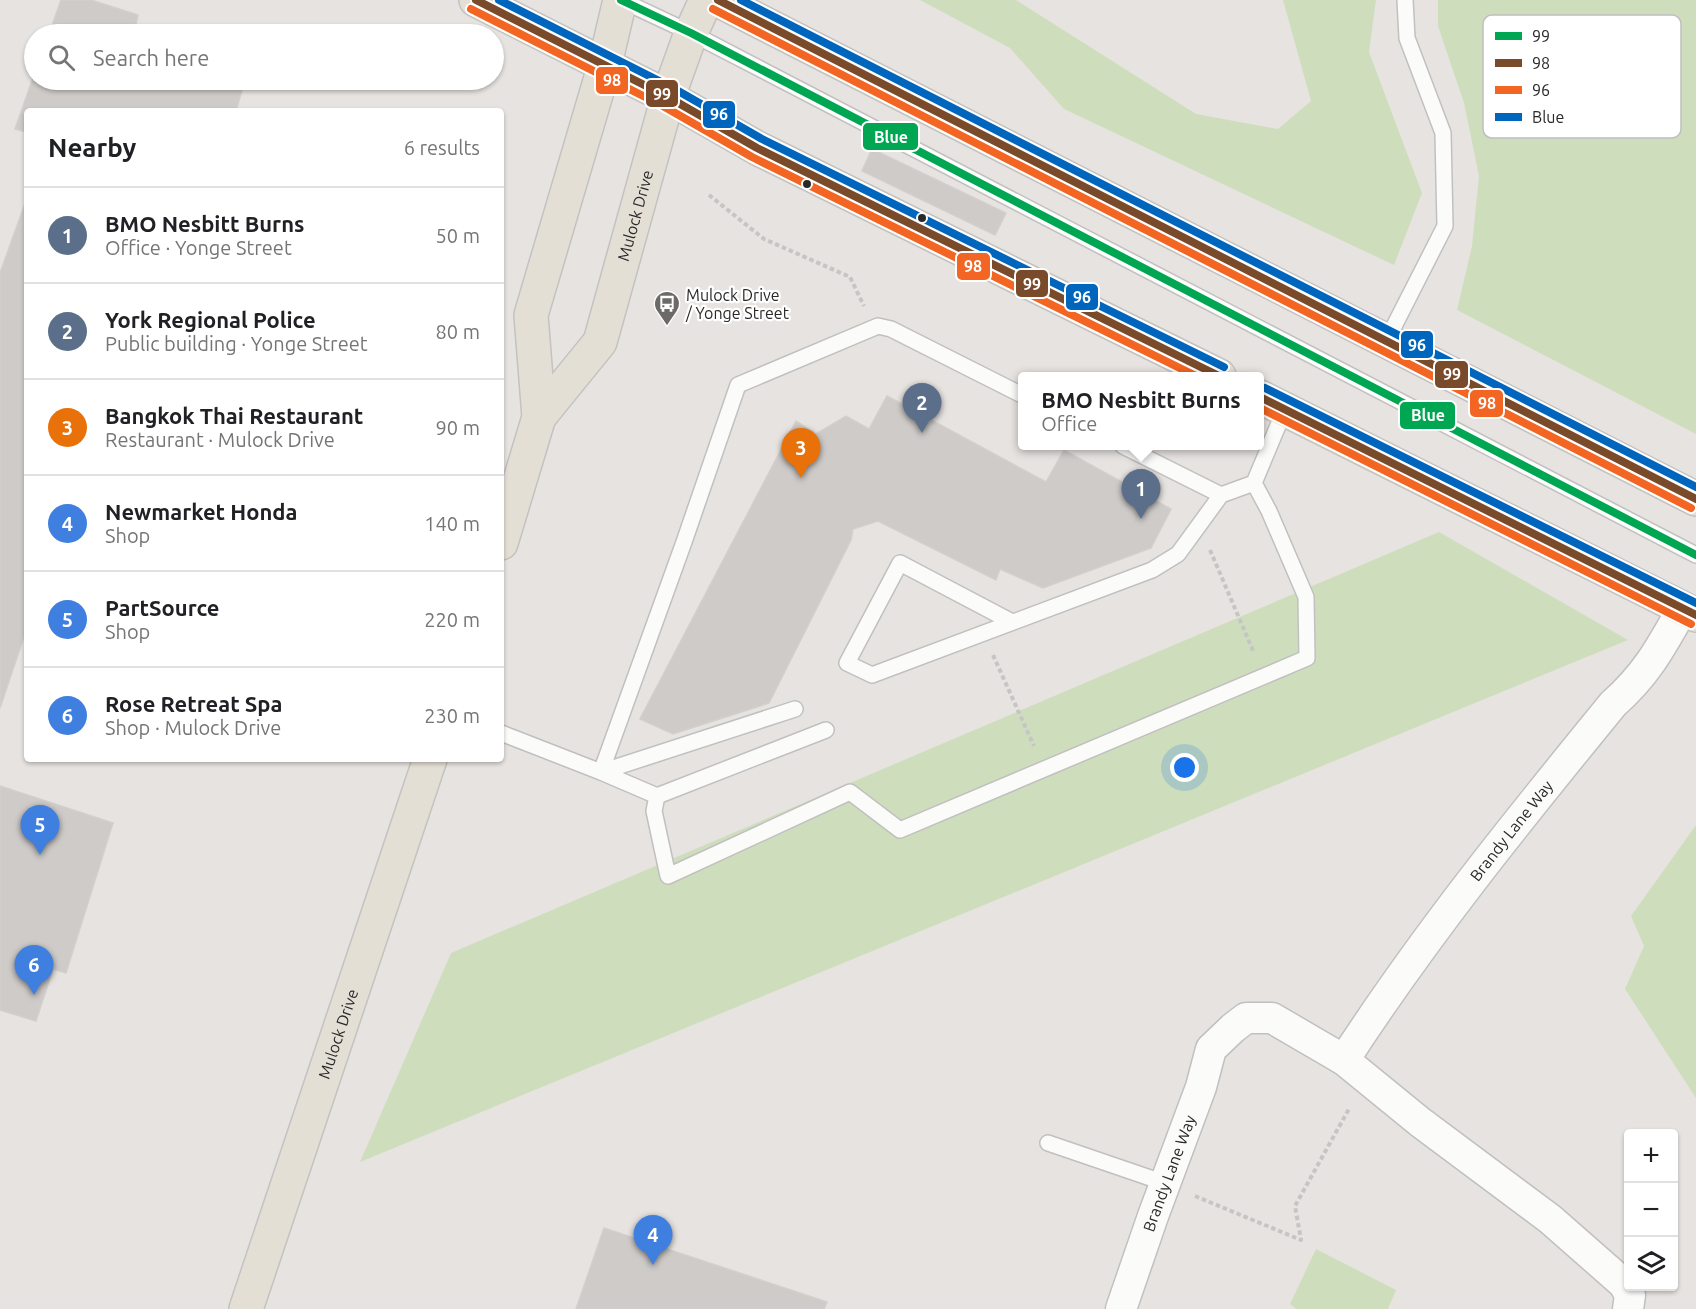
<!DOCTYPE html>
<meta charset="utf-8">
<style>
body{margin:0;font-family:Ubuntu,sans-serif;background:#f6f6f6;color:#202124}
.controls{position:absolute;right:18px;bottom:18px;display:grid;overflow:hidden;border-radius:6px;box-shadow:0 2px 4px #0004}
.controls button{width:54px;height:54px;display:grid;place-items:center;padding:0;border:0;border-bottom:2px solid #e0e0e0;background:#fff;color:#202124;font:30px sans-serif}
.you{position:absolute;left:1185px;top:768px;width:21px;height:21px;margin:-15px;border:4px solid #fff;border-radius:50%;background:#1a73e8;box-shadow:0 0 0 9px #1a73e833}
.badge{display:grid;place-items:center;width:39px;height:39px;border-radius:50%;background:#0b8043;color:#fff;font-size:20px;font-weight:700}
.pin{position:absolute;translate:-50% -50px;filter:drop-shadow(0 2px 3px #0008)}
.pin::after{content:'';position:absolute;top:32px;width:21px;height:18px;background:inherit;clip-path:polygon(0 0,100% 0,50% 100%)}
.popup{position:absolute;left:1018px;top:372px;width:246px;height:78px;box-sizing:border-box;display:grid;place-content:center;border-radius:6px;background:#fff;filter:drop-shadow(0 2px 4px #0005);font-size:20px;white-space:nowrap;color:#757577}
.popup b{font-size:22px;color:#202124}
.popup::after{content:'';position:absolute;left:50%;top:100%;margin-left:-12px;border:12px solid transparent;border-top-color:#fff}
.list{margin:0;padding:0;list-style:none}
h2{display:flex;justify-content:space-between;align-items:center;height:78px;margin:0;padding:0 24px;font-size:26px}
h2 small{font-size:20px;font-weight:400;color:#757577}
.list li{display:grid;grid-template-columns:39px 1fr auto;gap:18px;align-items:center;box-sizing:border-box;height:96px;padding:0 24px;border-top:2px solid #e0e0e0}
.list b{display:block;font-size:22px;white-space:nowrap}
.list p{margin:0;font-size:20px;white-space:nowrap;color:#757577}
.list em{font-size:20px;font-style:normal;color:#757577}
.icon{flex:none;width:33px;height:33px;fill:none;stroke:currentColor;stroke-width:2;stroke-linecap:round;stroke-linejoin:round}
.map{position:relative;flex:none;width:1696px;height:1309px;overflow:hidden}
.search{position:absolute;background:#fff;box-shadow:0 2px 4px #0004;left:24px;top:24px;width:480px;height:66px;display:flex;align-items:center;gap:15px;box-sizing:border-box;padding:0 21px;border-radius:33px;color:#757577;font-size:22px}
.panel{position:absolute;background:#fff;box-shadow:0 2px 4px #0004;left:24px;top:108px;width:480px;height:654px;border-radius:6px}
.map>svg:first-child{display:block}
.green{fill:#cedebc}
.building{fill:#cecbc9;stroke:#d2cfcc;stroke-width:1.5}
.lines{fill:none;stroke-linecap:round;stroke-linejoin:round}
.lane-casing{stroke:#c1c0c0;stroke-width:18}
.street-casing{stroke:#c1c0c0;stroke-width:33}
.primary-casing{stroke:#c3c2c1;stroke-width:36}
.path{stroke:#c6c5c5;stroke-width:4;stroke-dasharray:4.5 3;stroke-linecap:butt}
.lane{stroke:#fbfbfa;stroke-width:15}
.street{stroke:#fbfbfa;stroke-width:30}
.primary{stroke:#e4dfd5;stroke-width:33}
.bus-1-casing{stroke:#fff;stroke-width:12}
.bus-2-casing{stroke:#fff;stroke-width:12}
.bus-3-casing{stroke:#fff;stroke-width:12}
.bus-4-casing{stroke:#fff;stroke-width:12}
.bus-1{stroke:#00a651;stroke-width:8}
.bus-2{stroke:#7a4b2a;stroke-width:8}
.bus-3{stroke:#f26522;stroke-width:8}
.bus-4{stroke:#0065bd;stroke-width:8}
.bus-dot{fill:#292929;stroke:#fff;stroke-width:2}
.labels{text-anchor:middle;stroke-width:4.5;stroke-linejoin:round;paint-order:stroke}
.street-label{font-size:16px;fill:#292929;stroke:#fff}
.poi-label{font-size:16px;fill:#292929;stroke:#fff;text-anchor:start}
.key{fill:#fff;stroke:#bfbfbf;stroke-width:1.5}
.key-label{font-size:16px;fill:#292929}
.line-badge{stroke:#fff;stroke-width:2}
.badge-label{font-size:16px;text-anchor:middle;font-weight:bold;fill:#fff}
</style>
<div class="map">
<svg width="1696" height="1309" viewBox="0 0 1696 1309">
<rect width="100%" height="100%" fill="#e7e3e0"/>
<path class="green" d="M920 0H1016L1196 114 1278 129 1311 101 1283 0H1376L1369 52 1422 193 1394 265 1064 109 1010 48Z
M1438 0H1696V434L1457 310 1472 246 1479 176 1464 103 1438 26Z
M1439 532 1628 640 360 1162 451 953Z
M1696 825V1098L1625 989 1644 946 1631 916Z
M1316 1249 1396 1290 1388 1309H1296L1290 1304Z"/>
<path class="building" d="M61 0H91L138 15 134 34H49Z
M34 75V80H245L236 111H27V132L15 129Z
M872 149 1006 213 995 235 862 171Z
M27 198V628L0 708V273Z
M887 396 1046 482 1064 450 1171 509 1151 548 1043 588 1000 569 996 580 878 521 853 529 851 540 769 703 673 734 640 719 796 421 816 434 846 416 869 429Z
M0 786 113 823 66 973 53 969 36 1021 0 1010Z
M604 1228 827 1302 824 1309H576Z"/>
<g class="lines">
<defs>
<path id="lane" d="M621 0 691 33 1696 555
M1386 342 1445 226 1443 133 1407 38 1405 0
M1123 446 1221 495 1254 483 1285 409
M1012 622 900 563 847 663 872 675 1152 570 1178 554 1221 495
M501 733 601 772 684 542 738 385 878 326 891 329 1022 395
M601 772 657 796 826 730
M601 772 795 709
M657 796 654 811 668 876 850 792 900 830 1307 658 1306 597 1269 511 1254 483
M1048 1143 1165 1183"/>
<g id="street">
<path id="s1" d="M1344 1060C1425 935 1519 819 1613 704 1647 674 1661 647 1683 608"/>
<path id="s2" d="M1121 1309 1153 1216 1201 1087 1211 1049 1233 1028 1246 1018H1272L1344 1060 1420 1122 1550 1219 1624 1284 1630 1295 1628 1309"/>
</g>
<g id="primary">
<path d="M476 0 668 97 757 148 1219 376"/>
<path d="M718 0 1696 499"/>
<path d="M1260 397 1696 615"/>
<path id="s3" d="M539 417 600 342 668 97 691 33 706 0"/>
<path d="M501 543 539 417 531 315 605 64 620 0"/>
<path id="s4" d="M246 1309 430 759"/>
</g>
</defs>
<use href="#lane" class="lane-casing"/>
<use href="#street" class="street-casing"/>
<use href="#primary" class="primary-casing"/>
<path class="path" d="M709 195 764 239 850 277 864 306
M1210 550 1254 653
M993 655 1034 746
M1195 1196 1301 1240 1295 1206 1350 1107"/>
<use href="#lane" class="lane"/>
<use href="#street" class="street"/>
<use href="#primary" class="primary"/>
<defs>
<path id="bus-1" d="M621 0 691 33 1696 555"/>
<path id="bus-2" d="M476 0 668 97 757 148 1219 376
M718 0 1696 499
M1260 397 1696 615"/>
<path id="bus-3" d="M471 9 663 106 752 157 1196 376
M713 9 1691 508
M1260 408 1691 624"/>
<path id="bus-4" d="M499 0 673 88 762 139 1224 367
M741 0 1696 487
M1265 388 1696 603"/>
</defs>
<use href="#bus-1" class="bus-1-casing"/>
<use href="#bus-2" class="bus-2-casing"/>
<use href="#bus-3" class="bus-3-casing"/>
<use href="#bus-4" class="bus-4-casing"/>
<use href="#bus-1" class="bus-1"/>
<use href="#bus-2" class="bus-2"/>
<use href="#bus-3" class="bus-3"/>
<use href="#bus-4" class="bus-4"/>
</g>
<defs>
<symbol id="bus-pin" viewBox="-11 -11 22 30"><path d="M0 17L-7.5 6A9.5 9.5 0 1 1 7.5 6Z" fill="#6c6a69" stroke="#fff"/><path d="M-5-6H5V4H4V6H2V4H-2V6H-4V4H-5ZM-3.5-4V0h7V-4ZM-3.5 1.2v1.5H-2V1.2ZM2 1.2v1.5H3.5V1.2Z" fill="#fff"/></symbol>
</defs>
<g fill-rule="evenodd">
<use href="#bus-pin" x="652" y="289" width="30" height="40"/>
</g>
<g class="bus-dot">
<circle cx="807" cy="184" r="5"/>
<circle cx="922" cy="218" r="5"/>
</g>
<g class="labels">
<g class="street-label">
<text dy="6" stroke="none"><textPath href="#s3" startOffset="228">Mulock Drive</textPath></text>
<text dy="6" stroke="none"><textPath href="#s1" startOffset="284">Brandy Lane Way</textPath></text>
<text dy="6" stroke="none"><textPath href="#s4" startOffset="290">Mulock Drive</textPath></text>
<text dy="6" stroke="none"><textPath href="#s2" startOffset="144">Brandy Lane Way</textPath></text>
</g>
<g class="poi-label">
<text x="686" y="301">Mulock Drive<tspan x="686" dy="18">/ Yonge Street</tspan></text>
</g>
</g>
<rect x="1483" y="15" width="198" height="123" rx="9" class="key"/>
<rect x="1495" y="32" width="27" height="8" fill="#00a651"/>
<rect x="1495" y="59" width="27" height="8" fill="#7a4b2a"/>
<rect x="1495" y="86" width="27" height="8" fill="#f26522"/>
<rect x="1495" y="113" width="27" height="8" fill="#0065bd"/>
<g class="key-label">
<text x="1532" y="42">99</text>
<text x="1532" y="69">98</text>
<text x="1532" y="96">96</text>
<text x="1532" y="123">Blue</text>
</g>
<g class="line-badge">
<rect x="595" y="66" width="34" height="29" rx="6" fill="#f26522"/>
<rect x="645" y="79" width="34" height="29" rx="6" fill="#7a4b2a"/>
<rect x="702" y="100" width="34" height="29" rx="6" fill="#0065bd"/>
<rect x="862" y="122" width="57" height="29" rx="6" fill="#00a651"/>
<rect x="956" y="252" width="35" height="29" rx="6" fill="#f26522"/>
<rect x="1015" y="269" width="34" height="29" rx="6" fill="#7a4b2a"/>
<rect x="1065" y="283" width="34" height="28" rx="6" fill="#0065bd"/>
<rect x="1400" y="330" width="34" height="29" rx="6" fill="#0065bd"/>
<rect x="1434" y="360" width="35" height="29" rx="6" fill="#7a4b2a"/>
<rect x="1469" y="389" width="35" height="29" rx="6" fill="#f26522"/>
<rect x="1399" y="401" width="57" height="29" rx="6" fill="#00a651"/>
</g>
<g class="badge-label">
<text x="612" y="86">98</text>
<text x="662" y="100">99</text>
<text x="719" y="120">96</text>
<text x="891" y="143">Blue</text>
<text x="973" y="272">98</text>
<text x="1032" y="290">99</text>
<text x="1082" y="303">96</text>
<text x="1417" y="351">96</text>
<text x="1452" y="380">99</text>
<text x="1487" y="409">98</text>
<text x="1428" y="421">Blue</text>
</g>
</svg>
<div class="controls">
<button>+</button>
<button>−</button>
<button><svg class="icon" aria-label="layers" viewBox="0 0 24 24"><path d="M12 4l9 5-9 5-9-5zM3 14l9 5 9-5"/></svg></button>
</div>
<div class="you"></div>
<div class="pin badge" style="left:1141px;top:519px;background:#5c6f8a">1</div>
<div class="popup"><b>BMO Nesbitt Burns</b>Office</div>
<div class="pin badge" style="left:922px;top:433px;background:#5c6f8a">2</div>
<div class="pin badge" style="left:801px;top:478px;background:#e8710a">3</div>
<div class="pin badge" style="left:653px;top:1265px;background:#3f7fe0">4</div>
<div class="pin badge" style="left:40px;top:855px;background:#3f7fe0">5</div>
<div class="pin badge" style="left:34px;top:995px;background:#3f7fe0">6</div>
<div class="search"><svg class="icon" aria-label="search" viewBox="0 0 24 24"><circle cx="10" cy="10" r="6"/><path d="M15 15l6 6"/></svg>Search here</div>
<section class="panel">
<h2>Nearby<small>6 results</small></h2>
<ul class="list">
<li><span class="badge" style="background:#5c6f8a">1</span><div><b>BMO Nesbitt Burns</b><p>Office · Yonge Street</p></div><em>50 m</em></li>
<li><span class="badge" style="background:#5c6f8a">2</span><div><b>York Regional Police</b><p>Public building · Yonge Street</p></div><em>80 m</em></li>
<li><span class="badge" style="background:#e8710a">3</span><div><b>Bangkok Thai Restaurant</b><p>Restaurant · Mulock Drive</p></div><em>90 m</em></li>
<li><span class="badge" style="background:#3f7fe0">4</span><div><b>Newmarket Honda</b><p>Shop</p></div><em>140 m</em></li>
<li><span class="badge" style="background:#3f7fe0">5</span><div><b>PartSource</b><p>Shop</p></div><em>220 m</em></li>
<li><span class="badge" style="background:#3f7fe0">6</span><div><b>Rose Retreat Spa</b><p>Shop · Mulock Drive</p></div><em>230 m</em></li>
</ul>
</section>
</div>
